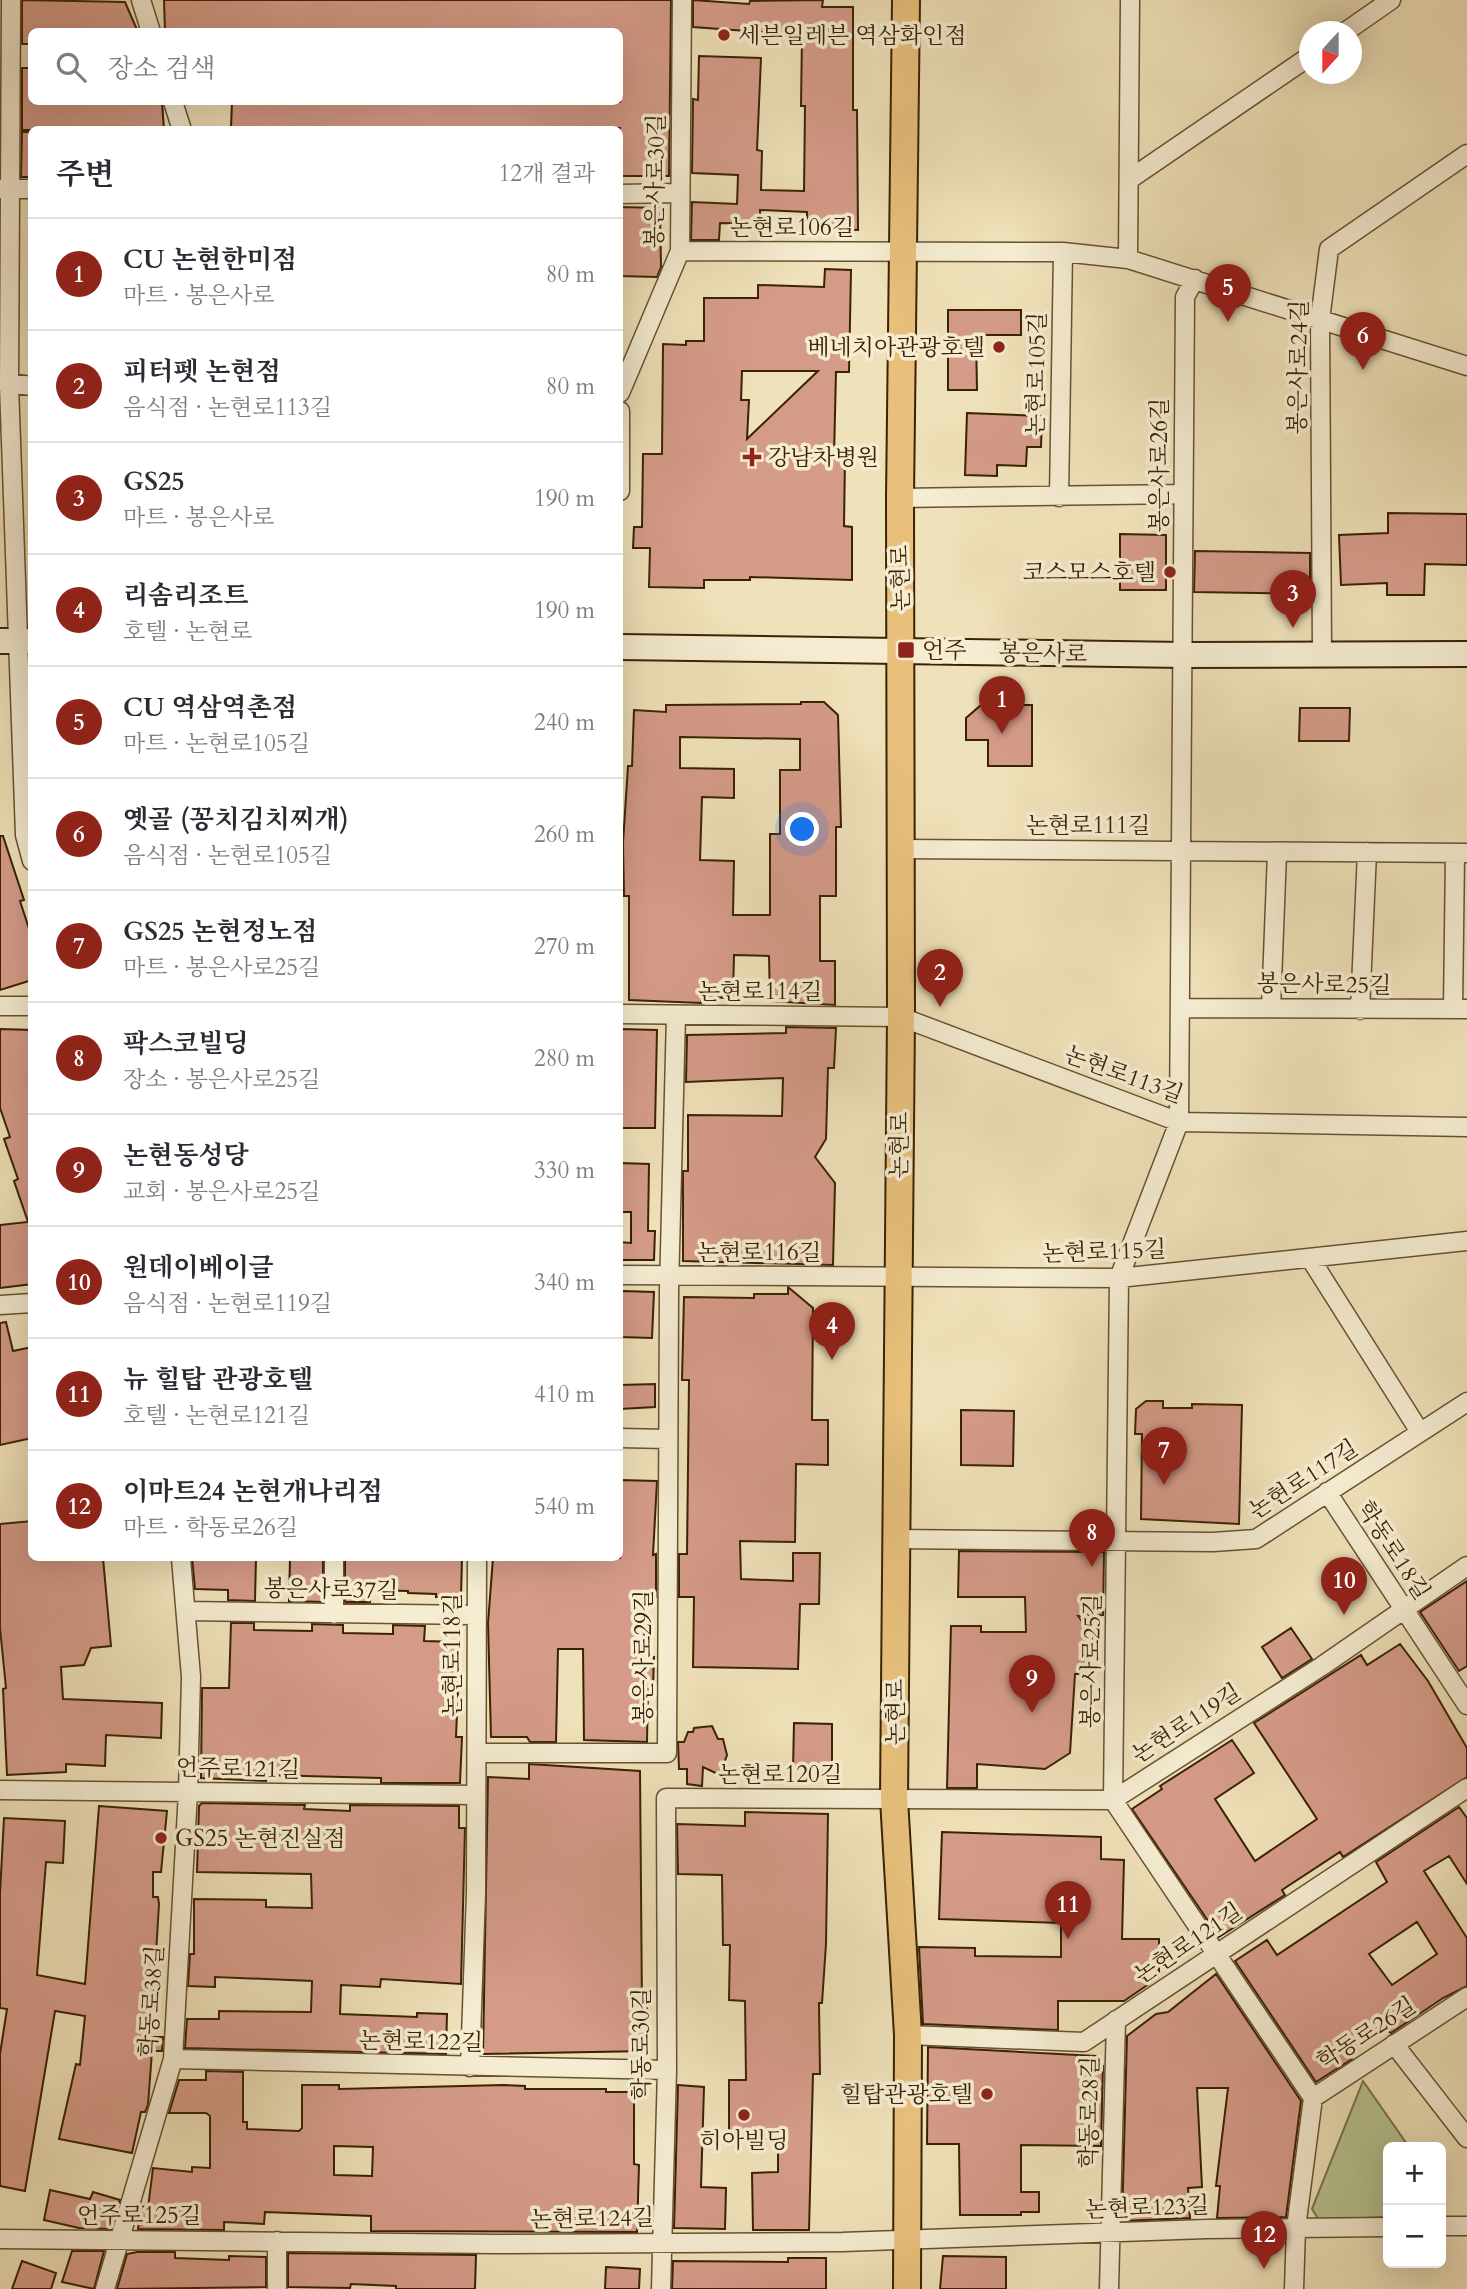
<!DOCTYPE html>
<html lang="ko">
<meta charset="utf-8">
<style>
body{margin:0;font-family:Cardo,"Noto Serif KR",serif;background:#f7f7f7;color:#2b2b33}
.controls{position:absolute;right:21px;bottom:21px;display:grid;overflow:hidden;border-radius:10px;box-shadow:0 7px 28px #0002}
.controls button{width:63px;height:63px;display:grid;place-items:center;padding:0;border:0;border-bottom:2px solid #e1e1e2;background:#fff;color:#2b2b33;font:35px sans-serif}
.compass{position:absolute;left:1299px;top:21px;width:63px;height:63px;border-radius:50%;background:#fff;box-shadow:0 7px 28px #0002;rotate:201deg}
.you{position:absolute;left:803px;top:830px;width:24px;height:24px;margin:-18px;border:5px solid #fff;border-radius:50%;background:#1a73e8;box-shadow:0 0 0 10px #1a73e833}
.badge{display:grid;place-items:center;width:46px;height:46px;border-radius:50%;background:#8f2418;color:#fff;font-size:23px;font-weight:700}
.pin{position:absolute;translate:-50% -58px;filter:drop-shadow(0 2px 4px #0008)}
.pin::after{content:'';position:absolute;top:37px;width:24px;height:21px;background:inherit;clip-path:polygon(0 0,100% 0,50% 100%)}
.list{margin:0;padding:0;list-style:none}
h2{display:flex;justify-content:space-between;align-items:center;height:91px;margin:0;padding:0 28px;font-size:30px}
h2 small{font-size:23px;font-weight:400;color:#7c7c81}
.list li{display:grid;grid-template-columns:46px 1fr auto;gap:21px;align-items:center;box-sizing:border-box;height:112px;padding:0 28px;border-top:2px solid #e1e1e2}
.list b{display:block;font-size:26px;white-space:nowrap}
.list p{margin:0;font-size:23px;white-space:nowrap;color:#7c7c81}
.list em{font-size:23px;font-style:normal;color:#7c7c81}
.icon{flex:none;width:38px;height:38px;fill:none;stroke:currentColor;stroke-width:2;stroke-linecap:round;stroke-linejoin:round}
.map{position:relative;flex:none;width:1467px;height:2289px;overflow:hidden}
.search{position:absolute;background:#fff;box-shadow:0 7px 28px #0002;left:28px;top:28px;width:595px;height:77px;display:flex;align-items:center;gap:18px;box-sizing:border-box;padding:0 24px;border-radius:10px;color:#7c7c81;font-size:26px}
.panel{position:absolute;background:#fff;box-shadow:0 7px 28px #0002;left:28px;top:126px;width:595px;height:1435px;border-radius:10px}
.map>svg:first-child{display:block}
.green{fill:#b6c391;stroke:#78724a;stroke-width:2}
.building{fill:#d59b89;stroke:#3a2202;stroke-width:2;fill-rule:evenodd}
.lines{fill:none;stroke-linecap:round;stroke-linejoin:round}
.street-casing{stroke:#675230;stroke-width:21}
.secondary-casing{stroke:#3a2202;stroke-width:28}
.primary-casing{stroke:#3a2202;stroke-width:30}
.street{stroke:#f5ecd2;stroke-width:18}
.secondary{stroke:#f5ecd2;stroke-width:24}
.primary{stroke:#e8c07c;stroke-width:26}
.poi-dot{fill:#8f2418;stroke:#f5ecd2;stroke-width:2.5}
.labels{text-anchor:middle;stroke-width:7;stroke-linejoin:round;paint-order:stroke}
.poi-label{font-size:23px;fill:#3a2202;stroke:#f5ecd2;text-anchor:start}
.street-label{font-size:23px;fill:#3a2202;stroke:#f5ecd2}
</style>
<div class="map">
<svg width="1467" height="2289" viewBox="0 0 1467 2289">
<rect width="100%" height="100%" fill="#efe1b9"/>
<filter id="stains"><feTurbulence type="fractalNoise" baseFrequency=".00286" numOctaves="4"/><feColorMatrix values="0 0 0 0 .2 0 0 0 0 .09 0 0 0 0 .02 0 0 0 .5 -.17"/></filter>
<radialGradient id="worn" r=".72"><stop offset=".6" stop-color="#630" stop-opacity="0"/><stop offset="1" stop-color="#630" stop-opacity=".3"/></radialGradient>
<path class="green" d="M1363 2081 1409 2147H1388V2217L1319 2220 1312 2209Z"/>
<path class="building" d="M22 0 125 2 138 32H32V44H22Z
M164 0H671L669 176H620V128L270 130 231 127 232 102H620V32H165Z
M693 0 749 4 750 1 823 0 822 7H853V110H857L858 230 807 228V212L760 210V224L720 223 719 240H691L692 202 737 204 738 175 692 173 693 99 698 100 699 56 761 58 757 150 762 151 761 190 804 191 805 106H801L802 35 693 27Z
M22 68H32V102H162L164 130H22Z
M22 132H32V177H21Z
M620 207 660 208 661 267 657 277 620 276Z
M825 269 851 270 849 372H836L834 457H845L844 526 852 527V580L750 577V580H704V588L649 587 650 548H633L634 527H642L643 454H662L663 344 686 345V341H704V298H758V285L824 287ZM742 371H818L747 439 749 400H741Z
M948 310H1021V335H976L977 390H948Z
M967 413 1042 416 1041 447H1027L1026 466 997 465V476L965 475Z
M1388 513 1467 514V565L1425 564 1424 595H1387V583L1341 585 1339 535 1388 533Z
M1120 534 1166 535V590H1120Z
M1195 551 1310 553V594L1194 592Z
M801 702H824L838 715 841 827H836V896H820V961H835V1005L770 1001 769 956 734 955 733 998 701 997V1003L629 1000V896H624L623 843 628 766H632L634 710 666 712V705L801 704ZM680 737 800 739V770H780V834H770V915H733L734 861 700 860 702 797 734 798V769L680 768Z
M981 705H1032V766H988V740H966V718Z
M1300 708H1350L1349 741H1299Z
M0 836H3L24 900 20 901 32 938V980L0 990Z
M786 1027 836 1028 834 1068H828L826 1139 815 1157 835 1183 833 1265 683 1261V1171H688V1115L782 1116 783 1078 686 1082 687 1035 786 1033Z
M0 1029 32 1030V1284L0 1288V1225L28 1222 14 1181 18 1179 4 1139 10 1137 0 1108Z
M620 1029 657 1030 655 1128H620Z
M620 1163 649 1164 648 1231H655L654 1260H620V1242L631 1243V1212H620Z
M788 1287 813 1308 812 1420H828V1465L796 1464 795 1542 740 1541 741 1579 793 1581V1553H820L819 1604H800L798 1669 693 1667 694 1597H679V1554H687L689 1380H682L684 1297 754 1298V1294H788Z
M622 1291 654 1292 652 1338 620 1337Z
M6 1322 13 1351 32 1347V1438L0 1445V1323Z
M655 1384V1407L620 1409V1385Z
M1146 1401H1163V1408H1192V1404L1242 1405 1239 1524 1141 1519 1142 1434H1135L1136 1409Z
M961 1410 1014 1411 1013 1466 961 1465Z
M620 1480 657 1481 653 1555 656 1554V1597L645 1600 644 1656 654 1657 653 1689H648L647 1742 584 1740 583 1649H558L556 1742H530L527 1737H491L488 1623 493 1558H620Z
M32 1521V1558H77V1560L103 1558 111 1646 91 1648 84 1665 61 1667 63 1699 162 1703 161 1738 106 1735 105 1766 66 1764V1772L7 1775 3 1689 6 1688 0 1628V1524Z
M959 1551 1104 1552 1103 1615 1078 1616 1092 1635 1090 1674H1075L1070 1753 1045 1769 977 1764V1788H947L951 1626H981V1632H1026L1025 1597H958Z
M192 1558H256L255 1601 228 1600V1590L195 1589Z
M290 1558H323V1602L289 1601Z
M345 1558H462L461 1598 436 1597V1594L408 1593V1591L371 1590 370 1602H345Z
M1467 1581V1666L1459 1671 1420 1612Z
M231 1623H254V1630L312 1631V1624L343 1625V1633L393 1634V1625L425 1626 424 1641 460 1642 456 1737H462L460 1783H381V1778L266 1775V1781L201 1778 202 1688H229Z
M1291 1628 1312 1659 1282 1678 1262 1647Z
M1400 1644 1428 1681 1467 1748V1777L1343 1857 1340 1852 1282 1890 1285 1895 1219 1937 1132 1809 1162 1789 1160 1786 1232 1740 1254 1773 1215 1799 1255 1861 1317 1819 1254 1723 1361 1655 1367 1665Z
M794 1723 832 1724V1771L793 1770Z
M712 1726 718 1739H723L727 1755 720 1775 703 1767 702 1786 687 1784V1769H679L678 1742H684L688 1732H693L694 1728Z
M529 1764 640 1771 642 2008H647L648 2051 483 2054 488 1777 529 1779Z
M202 1803 305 1805 304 1809 350 1811V1805L459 1806V1828H465L461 1984 381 1979 380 1987 341 1985 340 2014 417 2017V2013L447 2014 446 2054 185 2048 187 2019H219V2011L311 2012 312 1981 215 1977V1987L188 1986 190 1954H194V1899L266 1900V1907L312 1908 311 1874 197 1872 199 1806Z
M99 1806 167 1811 161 1872H153V1897H158L159 1904 151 2037H163L162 2051H152L148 2105 145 2112H141L132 2153 59 2139 76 2064 80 2065 85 2016 55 2011 25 2191 0 2186V2054L7 2009 0 2008V1893L4 1818 65 1821 63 1863 46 1862 37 1975 85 1984Z
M1459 1807 1467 1818V1884L1449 1856 1424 1871 1467 1938V1986L1443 1998 1391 2033 1383 2027 1346 2052 1352 2059 1316 2082 1235 1961 1267 1940 1277 1955 1387 1882 1376 1862ZM1417 1922 1437 1954 1392 1985 1369 1954Z
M745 1812 828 1814 826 1944 822 2003H819L820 2074H813L809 2230H753L752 2173 778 2172V2139H729V2080H746L745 2001 729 2000 730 1945H723L722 1875 678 1874 677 1824 745 1826Z
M942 1832 1101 1837V1859L1124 1860 1122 1939H1159V1977L1124 2001H1058V2030L923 2024 919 1947 975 1948V1956L1061 1957V1923L939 1919Z
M1216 1974 1301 2101 1286 2217 1217 2218 1220 2186H1216L1228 2088H1197L1202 2187 1188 2188 1190 2218 1122 2221 1127 2036 1156 2014 1168 2012Z
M928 2047 1096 2056V2066H1103L1101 2146 1021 2145V2192H1039V2212H1021V2215H960L959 2144H927Z
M206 2071 243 2072V2122H247V2129L299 2131 302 2128V2085H339V2089L504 2085 525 2086V2089H606V2092H634V2164L639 2165 637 2232 371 2231V2216L265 2212 264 2224 224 2222V2230L138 2229 141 2206 148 2208 153 2168 192 2172V2167L210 2168V2116L206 2113H169L179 2080H206ZM334 2146 373 2147 372 2176 334 2175Z
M678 2085 704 2087 701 2187 726 2188 725 2229 674 2228Z
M50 2190 90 2199 93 2192 120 2200 111 2229 79 2228 44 2220Z
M72 2251H104L94 2289 62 2282Z
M137 2252H175V2258L229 2260V2256L266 2257V2287L117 2289 127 2254Z
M288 2253 476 2255 475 2289H396V2286L351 2284 350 2288 288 2287Z
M943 2256 1006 2257V2289H940Z
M788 2258H826V2289H672L673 2261 788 2262Z
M22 2261 56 2273 51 2289H12Z
M606 2267 640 2269 639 2289H605Z"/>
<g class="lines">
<defs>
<path id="street" d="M11 0 9 385 25 835 32 861
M141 0 151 32
M1345 32 1391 0
M173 102 182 130
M1130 179 1310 56
M0 189H32
M620 194 680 193
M680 251 1063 252 1128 259 1467 366
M1128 259 1130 0
M1195 279 1185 297 1179 1122 1119 1278 1113 1800 1313 2098
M0 382 32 386
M620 393 680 251 682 0
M620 411V491
M1059 497 1063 252
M900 498 1183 494
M1322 653 1320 320 1329 249 1467 154
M898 849 1467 853
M0 1006H32
M1180 1008 1467 1009
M1271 1008 1277 853
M1453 1009 1455 853
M1360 1010 1367 852
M620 1014 901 1017 1179 1122 1467 1127
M1310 1258 1420 1432
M620 1275 1119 1278 1467 1241
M0 1305 32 1303
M620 1438 668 1439
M1327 1492 1467 1705
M896 1539 1213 1542 1256 1539 1467 1402
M334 1558V1614
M186 1611 476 1615
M477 1753H667L669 1290 676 1015
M0 1790 476 1795
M908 2035 1084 2042 1467 1788
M1394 2044 1467 2138
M173 2059 667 2070
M470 2067 476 1892 477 1558
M1441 2226H1467
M0 2239 496 2244 842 2242 1206 2229 1388 2227
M105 2289 173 2059 188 1792 191 1677 181 1558
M277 2289V2241
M661 2289 667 2070 666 1798 1113 1800 1322 1666 1467 1566
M1109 2289 1116 2020
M1294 2289 1296 2228 1313 2098 1467 1997"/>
<path id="secondary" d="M0 641H32
M620 647 1184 655 1467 654"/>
<path id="primary" d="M906 0 900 498 901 1017 894 1799 908 2035 907 2289"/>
</defs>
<use href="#street" class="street-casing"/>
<use href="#secondary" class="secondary-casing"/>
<use href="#primary" class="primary-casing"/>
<use href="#street" class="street"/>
<use href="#secondary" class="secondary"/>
<use href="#primary" class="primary"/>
</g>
<g class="poi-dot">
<circle cx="724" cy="35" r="7"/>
<circle cx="999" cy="347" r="7"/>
<path d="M748.5 446.5h7v7h7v7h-7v7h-7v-7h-7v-7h7z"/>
<circle cx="1170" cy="572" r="7"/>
<rect x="897" y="641" width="18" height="18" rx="3.5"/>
<circle cx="161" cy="1838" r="7"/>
<circle cx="987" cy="2094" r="7"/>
<circle cx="744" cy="2115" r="7"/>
</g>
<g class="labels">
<g class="poi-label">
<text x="738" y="43">세븐일레븐 역삼화인점</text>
<text x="985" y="355" text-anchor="end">베네치아관광호텔</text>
<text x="768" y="465">강남차병원</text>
<text x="1156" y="580" text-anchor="end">코스모스호텔</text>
<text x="922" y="658">언주</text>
<text x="175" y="1846">GS25 논현진실점</text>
<text x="973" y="2102" text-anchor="end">힐탑관광호텔</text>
<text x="744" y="2148" text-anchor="middle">히아빌딩</text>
</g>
<g class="street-label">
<text transform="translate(655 181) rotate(-89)" y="8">봉은사로30길</text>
<text x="792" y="235">논현로106길</text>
<text transform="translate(1298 367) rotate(-89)" y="8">봉은사로24길</text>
<text transform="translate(1036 374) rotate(-89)" y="8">논현로105길</text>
<text transform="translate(1159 465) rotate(-90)" y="8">봉은사로26길</text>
<text transform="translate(900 578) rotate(-91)" y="8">논현로</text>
<text transform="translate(1043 653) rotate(1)" y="8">봉은사로</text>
<text x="1088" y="833">논현로111길</text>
<text transform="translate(1324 984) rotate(1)" y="8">봉은사로25길</text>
<text x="760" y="999">논현로114길</text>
<text transform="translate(1124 1074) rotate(20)" y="8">논현로113길</text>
<text transform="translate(899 1145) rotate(-89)" y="8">논현로</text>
<text transform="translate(1104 1251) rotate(-2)" y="8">논현로115길</text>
<text x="759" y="1260">논현로116길</text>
<text transform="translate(1303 1479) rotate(-33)" y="8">논현로117길</text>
<text transform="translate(1394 1550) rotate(57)" y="8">학동로18길</text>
<text transform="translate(331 1589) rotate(1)" y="8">봉은사로37길</text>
<text transform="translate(452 1655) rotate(-90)" y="8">논현로118길</text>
<text transform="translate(643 1657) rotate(-90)" y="8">봉은사로29길</text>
<text transform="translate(1091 1661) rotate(-89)" y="8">봉은사로25길</text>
<text transform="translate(895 1712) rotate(-90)" y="8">논현로</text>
<text transform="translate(1186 1723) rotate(-33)" y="8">논현로119길</text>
<text transform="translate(238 1768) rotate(1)" y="8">언주로121길</text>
<text x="780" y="1782">논현로120길</text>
<text transform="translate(1188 1943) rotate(-34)" y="8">논현로121길</text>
<text transform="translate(151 2001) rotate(-86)" y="8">학동로38길</text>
<text transform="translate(1366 2033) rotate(-33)" y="8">학동로26길</text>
<text transform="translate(421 2041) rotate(1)" y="8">논현로122길</text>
<text transform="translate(641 2044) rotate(-90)" y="8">학동로30길</text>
<text transform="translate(1089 2112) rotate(-89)" y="8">학동로28길</text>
<text transform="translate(1147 2207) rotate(-2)" y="8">논현로123길</text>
<text x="139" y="2223">언주로125길</text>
<text transform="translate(592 2218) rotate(-1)" y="8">논현로124길</text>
</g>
</g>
<rect width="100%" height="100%" filter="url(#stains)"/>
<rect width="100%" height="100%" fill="url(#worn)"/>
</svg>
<div class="controls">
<button>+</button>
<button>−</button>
</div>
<svg class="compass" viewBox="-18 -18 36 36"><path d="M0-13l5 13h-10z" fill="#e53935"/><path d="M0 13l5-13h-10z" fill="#7c7c81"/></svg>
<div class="you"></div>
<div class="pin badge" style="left:1002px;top:734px">1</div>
<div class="pin badge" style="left:940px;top:1007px">2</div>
<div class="pin badge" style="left:1293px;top:628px">3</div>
<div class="pin badge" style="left:832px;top:1360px">4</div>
<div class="pin badge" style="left:1228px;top:322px">5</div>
<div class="pin badge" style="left:1363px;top:370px">6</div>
<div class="pin badge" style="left:1164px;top:1485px">7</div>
<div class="pin badge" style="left:1092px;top:1567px">8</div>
<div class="pin badge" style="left:1032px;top:1713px">9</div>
<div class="pin badge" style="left:1344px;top:1615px">10</div>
<div class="pin badge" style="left:1068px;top:1939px">11</div>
<div class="pin badge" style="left:1264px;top:2269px">12</div>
<div class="search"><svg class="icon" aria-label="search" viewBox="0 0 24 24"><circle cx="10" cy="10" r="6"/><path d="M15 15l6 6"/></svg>장소 검색</div>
<section class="panel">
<h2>주변<small>12개 결과</small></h2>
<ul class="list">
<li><span class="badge">1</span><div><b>CU 논현한미점</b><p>마트 · 봉은사로</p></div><em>80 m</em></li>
<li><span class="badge">2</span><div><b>피터펫 논현점</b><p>음식점 · 논현로113길</p></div><em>80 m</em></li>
<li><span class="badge">3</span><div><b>GS25</b><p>마트 · 봉은사로</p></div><em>190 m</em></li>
<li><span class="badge">4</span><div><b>리솜리조트</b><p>호텔 · 논현로</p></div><em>190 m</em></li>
<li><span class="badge">5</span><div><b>CU 역삼역촌점</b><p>마트 · 논현로105길</p></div><em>240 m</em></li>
<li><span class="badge">6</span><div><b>옛골 (꽁치김치찌개)</b><p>음식점 · 논현로105길</p></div><em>260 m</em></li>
<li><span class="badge">7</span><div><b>GS25 논현정노점</b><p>마트 · 봉은사로25길</p></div><em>270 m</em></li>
<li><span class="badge">8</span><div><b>팍스코빌딩</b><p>장소 · 봉은사로25길</p></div><em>280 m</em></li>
<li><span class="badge">9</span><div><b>논현동성당</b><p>교회 · 봉은사로25길</p></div><em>330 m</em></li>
<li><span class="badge">10</span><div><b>원데이베이글</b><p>음식점 · 논현로119길</p></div><em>340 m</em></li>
<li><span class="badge">11</span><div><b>뉴 힐탑 관광호텔</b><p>호텔 · 논현로121길</p></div><em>410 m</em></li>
<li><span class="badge">12</span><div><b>이마트24 논현개나리점</b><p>마트 · 학동로26길</p></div><em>540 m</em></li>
</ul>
</section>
</div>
